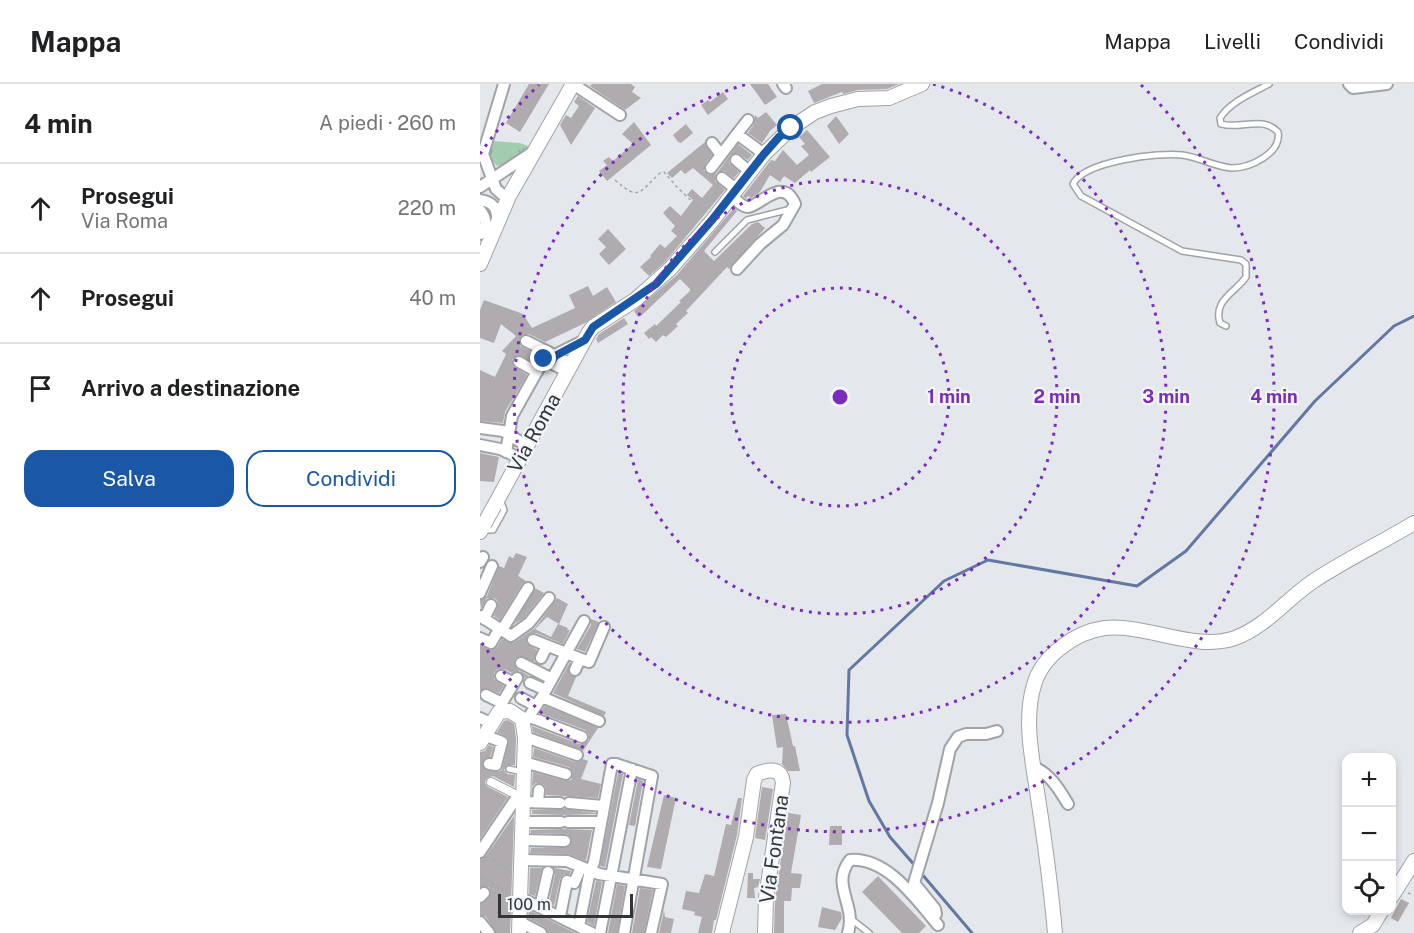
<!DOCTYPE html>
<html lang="it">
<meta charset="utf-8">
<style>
body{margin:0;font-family:"Public Sans",sans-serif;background:#f2f2f2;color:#202124}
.controls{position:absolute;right:18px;bottom:18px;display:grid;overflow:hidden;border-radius:12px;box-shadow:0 3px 9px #0003}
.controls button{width:54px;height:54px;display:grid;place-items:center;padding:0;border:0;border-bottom:2px solid #e0e0e0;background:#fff;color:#202124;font:30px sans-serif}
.scale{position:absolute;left:18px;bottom:15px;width:135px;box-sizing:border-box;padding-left:6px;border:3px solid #323436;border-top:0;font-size:16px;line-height:21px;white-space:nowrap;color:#323436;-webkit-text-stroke:4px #f1f6fa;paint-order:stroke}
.stop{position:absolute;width:18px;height:18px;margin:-14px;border:4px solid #1957a7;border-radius:50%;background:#fff}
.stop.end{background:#1957a7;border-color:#fff;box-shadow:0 2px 6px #0008}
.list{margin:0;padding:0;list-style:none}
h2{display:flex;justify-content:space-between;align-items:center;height:78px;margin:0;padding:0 24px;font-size:26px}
h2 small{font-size:20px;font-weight:400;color:#757577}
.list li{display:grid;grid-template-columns:39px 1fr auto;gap:18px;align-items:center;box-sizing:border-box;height:90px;padding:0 24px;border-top:2px solid #e0e0e0}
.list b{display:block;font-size:22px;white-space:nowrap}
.list p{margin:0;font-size:20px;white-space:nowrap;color:#757577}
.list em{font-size:20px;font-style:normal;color:#757577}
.actions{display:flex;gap:12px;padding:18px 24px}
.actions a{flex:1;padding:14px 0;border:2px solid #1957a7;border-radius:18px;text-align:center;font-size:21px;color:#1957a7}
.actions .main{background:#1957a7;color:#fff}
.icon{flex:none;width:33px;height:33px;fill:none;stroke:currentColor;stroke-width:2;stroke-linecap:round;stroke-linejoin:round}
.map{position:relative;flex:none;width:934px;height:849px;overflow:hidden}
header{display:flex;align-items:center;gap:36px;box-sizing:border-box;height:84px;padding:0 30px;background:#fff;border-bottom:2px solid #e0e0e0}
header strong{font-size:28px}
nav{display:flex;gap:33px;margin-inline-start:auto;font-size:21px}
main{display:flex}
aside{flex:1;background:#fff}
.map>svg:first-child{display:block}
.grass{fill:url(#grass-tufts)}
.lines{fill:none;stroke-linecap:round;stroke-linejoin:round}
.stream{stroke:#6078a2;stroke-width:3}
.building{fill:#b0abae}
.service-casing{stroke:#9fa3a7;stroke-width:8}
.pedestrian-casing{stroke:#9fa3a7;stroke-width:10}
.minor-casing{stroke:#9fa3a7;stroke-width:14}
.tertiary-casing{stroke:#9fa3a7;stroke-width:16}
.path{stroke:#a4a7ab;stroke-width:1.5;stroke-dasharray:3 3;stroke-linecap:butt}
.service{stroke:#fff;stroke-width:5}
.pedestrian{stroke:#fff;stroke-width:8}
.minor{stroke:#fff;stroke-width:10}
.tertiary{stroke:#fff;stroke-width:14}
.route{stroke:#1957a7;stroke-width:8}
.ring{fill:none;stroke:#7b2cbf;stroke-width:3;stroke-dasharray:3 6}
.labels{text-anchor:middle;stroke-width:4.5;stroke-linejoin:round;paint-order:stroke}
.street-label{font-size:20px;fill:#323436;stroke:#f1f6fa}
.centre{fill:#7b2cbf;stroke:#f1f6fa;stroke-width:3}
.ring-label{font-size:18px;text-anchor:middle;font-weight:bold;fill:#7b2cbf;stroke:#f1f6fa;stroke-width:4.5;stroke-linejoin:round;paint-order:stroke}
</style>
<header>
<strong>Mappa</strong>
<nav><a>Mappa</a><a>Livelli</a><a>Condividi</a></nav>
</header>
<main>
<aside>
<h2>4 min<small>A piedi · 260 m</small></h2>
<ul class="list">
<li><svg class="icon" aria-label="ahead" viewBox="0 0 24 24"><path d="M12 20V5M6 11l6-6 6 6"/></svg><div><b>Prosegui</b><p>Via Roma</p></div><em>220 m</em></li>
<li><svg class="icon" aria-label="ahead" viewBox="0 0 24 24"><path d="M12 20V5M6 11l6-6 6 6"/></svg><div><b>Prosegui</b></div><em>40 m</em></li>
<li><svg class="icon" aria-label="arrive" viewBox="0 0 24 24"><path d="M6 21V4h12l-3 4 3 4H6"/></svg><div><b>Arrivo a destinazione</b></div></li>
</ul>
<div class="actions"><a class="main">Salva</a><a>Condividi</a></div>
</aside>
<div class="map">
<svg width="934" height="849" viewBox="0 0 934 849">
<defs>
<pattern id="grass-tufts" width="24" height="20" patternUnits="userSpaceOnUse" patternTransform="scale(1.5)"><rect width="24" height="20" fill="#a1ccae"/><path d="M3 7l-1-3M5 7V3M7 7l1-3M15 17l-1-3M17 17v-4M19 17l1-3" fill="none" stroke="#84a68e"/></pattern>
</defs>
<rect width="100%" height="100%" fill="#e4e8ed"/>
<path class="grass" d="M12 57 40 59 51 63 27 80 17 82 9 73Z"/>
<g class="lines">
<path class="stream" d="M437 784 410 753 389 717 367 651 369 586 464 497 508 476 657 502 706 467 835 317 914 242 934 232
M441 789 492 849"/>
</g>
<path class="building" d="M49 0H69L40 48 26 39Z
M112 0H151L155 3 152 8 161 14 145 26 110 2Z
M270 0H288L297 13 285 21Z
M342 0H419L407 5 378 6 363 10 362 8 334 19 328 7Z
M243 8 248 15 228 31 221 21 228 16 230 18Z
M98 12 115 24 91 61 80 41 86 31 91 34 99 22 94 18Z
M286 28 297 41 290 47 282 59 268 49 274 40 275 31 278 34Z
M356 32 369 50 359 60 347 42Z
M154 38 171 61 127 97 119 87 127 81 123 77 129 73 133 77 153 60 142 50Z
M206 40 213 49 201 59 198 58 193 51Z
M327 46 350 73 331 88 330 86 315 99 304 92 300 98 290 91 280 108 271 114 268 112 266 115 263 112 291 76 295 77 303 66 317 81 329 71 321 62 325 60 319 53Z
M225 58 232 71 225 80 224 87 229 91 236 89 235 97 245 106 184 179 169 192 160 183 171 173 170 172 180 160 185 164 197 152 191 147 195 142 183 129 190 122 201 132 213 116 207 111 212 105 222 114 233 101 213 84 205 90 201 86 192 94 187 89Z
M258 60 272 71 268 76 258 69 250 72 249 79 259 88 254 94 244 87 237 89Z
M254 124 257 127 224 167 234 177 272 140 278 138 285 144 249 185 247 183 206 227 208 229 196 240 198 242 186 253 183 251 176 258 171 253 169 255 164 249 175 240 176 242 201 218 199 217 210 207V205L200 195 162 231 158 233 154 227 197 191Z
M128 145 146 165 129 181 119 170 126 163 118 155Z
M108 202 113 212 127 203 136 218 105 239 65 258 49 250 41 251 39 257 40 262 58 271 54 278 39 271 32 275 33 282 47 291 25 328 23 339 0 337V286L15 293 26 270 22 267 36 252 21 240 14 259 0 254V226L4 216 43 230 52 244 95 224 89 211Z
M144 234 148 240 118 259 116 255 119 250Z
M0 369 19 373 14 398 0 397Z
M36 469 47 473 38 492 46 497 42 500 20 536 14 532 18 521 17 516 14 514H7L1 525 0 516 7 512 19 482 24 484 29 472 33 474Z
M55 504 64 509 44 534 34 540Z
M77 514 88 520 79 540 67 533 55 545 71 553 78 540 88 544 87 546H90L83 560 56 549 49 550 46 554 47 560 57 566 54 574V578L40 572 35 575 34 579 37 585 49 592 44 594 40 587H37L32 589 24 585H18L14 589V595L24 602 19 609 6 604 0 607V562L12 566 17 563 22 555 31 559 35 558 55 544Z
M111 535 119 538 105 568 97 565 111 541Z
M90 578 89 590 96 593 88 612 126 628 124 632 73 609Z
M65 622 118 644 103 667 53 648 52 642 99 660H104L109 656V651L105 646 60 629Z
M306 630 313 662H315L320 687H308L302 680 303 663 297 664 292 631Z
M28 636 34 640 36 654 35 681H27L24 686 27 690 35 691 34 703 13 692 6 695 5 699 8 703 28 713 0 755V668L5 667 9 661 13 663 10 673 4 675 2 682 8 687 18 688 22 686 29 657 27 653 17 648 24 637Z
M54 664 95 678 103 675 108 677 101 695 121 700 118 714 66 711V703L63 700 56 699 52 702 53 688 85 697 91 696 93 691V688L89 683 53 673Z
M138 689 143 690 125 783 120 782Z
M158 695 163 697 155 742 149 741Z
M282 703 293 705 285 756 275 754Z
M184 711 196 714 181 785 167 783Z
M258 714H262L257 751 236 836H234L232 849H218L222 833 214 831 215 828 202 825 206 807 219 809 225 790 234 792 246 740 251 741Z
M84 725 115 729V730L84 731 52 730V726Z
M308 729 321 731 311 789 322 790 320 804H312L311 817H304V849H294L295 815Z
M34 732 30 849H16L6 833 0 831V820L5 818 11 810 9 803H0V775L6 772Z
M350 742H362V761H349Z
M82 745 112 746 106 777 88 770 50 769 51 764 89 763 92 757 88 750 51 749V746Z
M50 784H62L55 812 49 810Z
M74 784 91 787 90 790H84L80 795 74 822 69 819 75 790Z
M268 789H273V795H280L278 803 274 804 275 814H267Z
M398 792 446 842 439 849H422L382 808Z
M116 797 122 798 114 842 107 838Z
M137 800 145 802 137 849H128Z
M160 804 173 806 164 849H152Z
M921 815 929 819 918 838 911 834Z
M342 823 361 828 362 834 355 846 338 843Z
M49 826 95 849H68L65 843 48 834Z
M184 826 185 833 194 835 191 849H179Z"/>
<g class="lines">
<defs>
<path id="service" d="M235 168 267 136 311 125
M746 242 740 239C733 216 755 209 766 193V180L761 176 702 167 601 112 593 100C604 77 680 68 702 71 719 73 735 83 752 84 770 84 802 69 798 48 782 31 761 46 741 40L740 34C750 18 772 9 789 0
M2 446H13L24 426 20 415
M29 685 43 688
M371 835 389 849"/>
<path id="pedestrian" d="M11 698 35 710 37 713"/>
<path id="minor" d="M24 0 3 70 16 105 24 112
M93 0 140 31
M303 0 306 4
M869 0 873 4 907 0
M257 50 268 36
M232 59 241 71
M256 76 270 88
M231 84 257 50 284 70
M242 94 257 106
M0 103 53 68
M252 112C256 116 262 123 268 123 280 122 303 91 315 120L303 141 280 160 257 185
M0 116C13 118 18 124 17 138
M0 126C6 133 8 143 0 150
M46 257 92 280
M73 276 75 271 105 256
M39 278 57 288
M0 344 23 347 47 362
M0 361 20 365 31 370
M26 368 32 332 64 275 88 288
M0 478 3 473
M0 509 12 482
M0 532 31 552 49 539 69 514
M4 535 11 521
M22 546 48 504
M0 554 11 559 20 544
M53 556 109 578 124 543
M61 574 67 562
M41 579 72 595
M95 586 100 575
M21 592 34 599
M50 599 66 606
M6 611 22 619
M62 613 119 637
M41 614 56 622
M23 627 22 619 37 594
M50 633 102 653
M0 634 11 639
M44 640 62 613 104 537
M4 651 22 658 16 681 9 680
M45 653 97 671
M44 678 86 690
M554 683C570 690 579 705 588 720
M43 718 80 719
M58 718 59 706
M89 719 124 722
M43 738H81
M88 738H121
M42 756 85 757
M0 768 37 713 44 712
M42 776 87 777 119 790 182 800 171 849
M0 813 4 809
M41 814 112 849
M60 823 68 788
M80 832 87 797 94 799 101 783
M453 834 456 830 455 825 434 799 458 719 470 665 478 653 486 650H506L517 647
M0 838 9 849
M40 838 61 849
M99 842 109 791 114 778 132 680H136L172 692 144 849
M120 849 152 685
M368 849C377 821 350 801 370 776 407 773 436 815 458 841"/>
<path id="tertiary" d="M0 180 29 112 93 0
M0 448 109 248 113 243 155 216 190 185 232 137 284 70 311 44 335 28 351 22 378 15 409 14 442 0
M0 659 19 628 30 627 42 635 45 653 39 849
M912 812 934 777
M242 849 266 753 274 696 277 690C289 685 301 683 303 699L286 814 285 849
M575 849C571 804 565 759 558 714 553 678 543 637 554 601 562 572 595 548 625 544 667 540 715 568 755 554 785 543 806 516 832 498 865 476 901 459 934 439
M880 849 893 841 902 826"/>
</defs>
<use href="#service" class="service-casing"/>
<use href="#pedestrian" class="pedestrian-casing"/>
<use href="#minor" class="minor-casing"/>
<use href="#tertiary" class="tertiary-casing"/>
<path class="path" d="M135 96C160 118 159 108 180 89L184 88 196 102 225 130
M13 776 30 787
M1 793 28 809
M928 809 934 811"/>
<use href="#service" class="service"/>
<use href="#pedestrian" class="pedestrian"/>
<use href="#minor" class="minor"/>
<use href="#tertiary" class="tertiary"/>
</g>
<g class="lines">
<path class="route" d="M64 275 71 279 75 272 105 256 113 243 176 200 232 136 284 70 299 53 311 44"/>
</g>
<g class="ring">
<circle cx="360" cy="313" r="109"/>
<circle cx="360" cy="313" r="217"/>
<path d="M453 0A326 326 0 1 1 267 0"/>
<path d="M0 70A434 434 0 0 1 59 1M661 1A434 434 0 1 1 0 556"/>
</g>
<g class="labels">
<g class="street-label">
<text transform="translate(54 349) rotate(-61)" y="7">Via Roma</text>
<text transform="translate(294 765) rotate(-82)" y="7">Via Fontana</text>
</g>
</g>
<circle cx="360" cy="313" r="9" class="centre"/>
<g class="ring-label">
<text x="469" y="319">1 min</text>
<text x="577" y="319">2 min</text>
<text x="686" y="319">3 min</text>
<text x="794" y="319">4 min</text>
</g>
</svg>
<div class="controls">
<button>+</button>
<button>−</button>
<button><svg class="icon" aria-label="locate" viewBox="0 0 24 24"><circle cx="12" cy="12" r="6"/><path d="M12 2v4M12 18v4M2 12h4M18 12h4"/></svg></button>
</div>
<div class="scale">100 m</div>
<div class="stop" style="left:311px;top:44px"></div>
<div class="stop end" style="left:64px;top:275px"></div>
</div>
</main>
